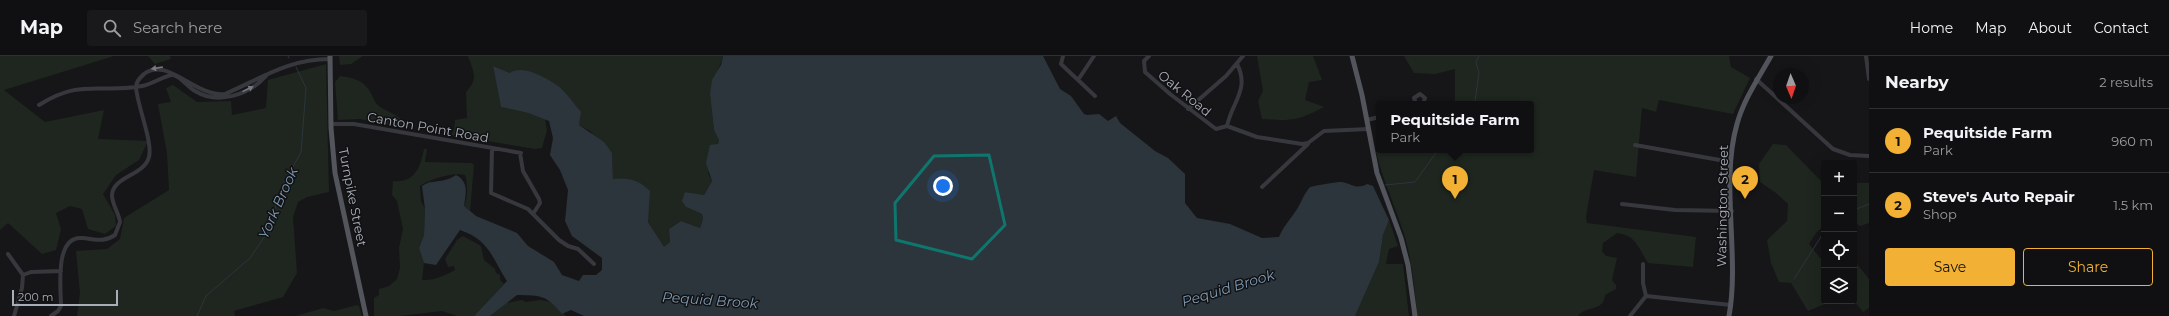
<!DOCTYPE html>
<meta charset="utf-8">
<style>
body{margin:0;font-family:Montserrat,sans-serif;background:#19191b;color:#f1f3f6}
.controls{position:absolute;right:12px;bottom:12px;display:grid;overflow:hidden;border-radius:4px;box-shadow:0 4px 16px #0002}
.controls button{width:36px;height:36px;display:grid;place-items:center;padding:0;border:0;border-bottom:1px solid #303032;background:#101012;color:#f1f3f6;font:20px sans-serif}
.compass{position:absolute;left:1773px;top:12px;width:36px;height:36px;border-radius:50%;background:#101012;box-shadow:0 4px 16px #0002;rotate:178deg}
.scale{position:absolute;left:12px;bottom:10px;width:106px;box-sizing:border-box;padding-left:4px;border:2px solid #a8adb8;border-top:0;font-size:11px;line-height:14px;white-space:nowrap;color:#a8adb8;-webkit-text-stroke:3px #111113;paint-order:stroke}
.you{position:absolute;left:943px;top:130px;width:14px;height:14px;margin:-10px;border:3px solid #fff;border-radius:50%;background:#1a73e8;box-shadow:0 0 0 6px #1a73e833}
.badge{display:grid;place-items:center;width:26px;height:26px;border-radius:50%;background:#f2b134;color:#111;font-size:13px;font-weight:700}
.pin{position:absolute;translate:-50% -33px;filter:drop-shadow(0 1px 2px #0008)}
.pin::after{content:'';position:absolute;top:21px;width:14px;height:12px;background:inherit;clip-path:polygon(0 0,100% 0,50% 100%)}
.popup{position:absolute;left:1376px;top:45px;width:158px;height:52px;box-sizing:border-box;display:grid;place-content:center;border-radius:4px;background:#101012;filter:drop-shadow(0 1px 3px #0005);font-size:13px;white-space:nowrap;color:#9c9d9f}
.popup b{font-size:15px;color:#f1f3f6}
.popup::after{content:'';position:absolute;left:50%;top:100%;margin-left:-8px;border:8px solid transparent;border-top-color:#101012}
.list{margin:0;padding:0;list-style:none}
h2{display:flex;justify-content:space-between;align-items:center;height:52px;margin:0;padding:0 16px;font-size:17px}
h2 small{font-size:13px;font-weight:400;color:#9c9d9f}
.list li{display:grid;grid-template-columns:26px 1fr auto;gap:12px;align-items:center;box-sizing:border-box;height:64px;padding:0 16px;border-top:1px solid #303032}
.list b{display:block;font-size:15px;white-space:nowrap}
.list p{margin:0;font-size:13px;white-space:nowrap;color:#9c9d9f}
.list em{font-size:13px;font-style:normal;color:#9c9d9f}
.actions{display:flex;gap:8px;padding:12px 16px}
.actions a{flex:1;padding:9px 0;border:1px solid #f2b134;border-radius:4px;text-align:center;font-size:14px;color:#f2b134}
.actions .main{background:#f2b134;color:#111}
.icon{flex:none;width:22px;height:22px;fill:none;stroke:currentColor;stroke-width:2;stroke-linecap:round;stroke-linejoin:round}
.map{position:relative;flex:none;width:1869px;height:260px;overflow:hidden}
header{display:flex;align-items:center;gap:24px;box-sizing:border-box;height:56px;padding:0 20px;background:#101012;border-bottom:1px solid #303032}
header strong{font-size:19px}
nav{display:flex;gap:22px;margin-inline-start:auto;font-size:14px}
.search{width:280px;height:36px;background:#19191b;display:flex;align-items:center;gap:10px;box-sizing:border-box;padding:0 14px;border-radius:4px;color:#9c9d9f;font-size:15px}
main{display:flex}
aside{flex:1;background:#101012}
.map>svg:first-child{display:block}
.green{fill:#1e261f}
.water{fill:#2c353c}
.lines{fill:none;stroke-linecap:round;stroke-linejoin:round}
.stream{stroke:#2c353c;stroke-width:1}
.minor{stroke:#37383d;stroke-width:4}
.major{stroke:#53555c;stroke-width:5}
.oneway{fill:#757881}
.marked{fill:none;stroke:#0f766e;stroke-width:3;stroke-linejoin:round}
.labels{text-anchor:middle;stroke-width:3;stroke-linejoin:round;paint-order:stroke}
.street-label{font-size:13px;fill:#a8adb8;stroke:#111113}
.water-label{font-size:14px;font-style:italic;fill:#7f9bb3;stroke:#111113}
</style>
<header>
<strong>Map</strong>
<div class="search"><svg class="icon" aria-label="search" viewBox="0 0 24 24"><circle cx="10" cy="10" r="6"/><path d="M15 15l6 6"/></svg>Search here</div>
<nav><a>Home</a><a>Map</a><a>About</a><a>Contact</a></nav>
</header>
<main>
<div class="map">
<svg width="1869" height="260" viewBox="0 0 1869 260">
<rect width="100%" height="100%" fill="#161618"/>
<path class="green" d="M0 0H114L4 34 45 66 104 54 98 83 148 85 139 104 116 119 103 138 115 159 116 170 105 178 88 173 82 153 70 150 56 157 61 173 56 194 42 198 8 167 0 174Z
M148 0H170L171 3 155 8Z
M339 0H363L351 8 340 9Z
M468 0H723L710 38 714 74 719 84 708 117 712 125 704 139 685 136 686 151 702 158 703 163 700 172 681 165 669 173 670 186 664 192 648 166V155L613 123 612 97 590 75 579 69 510 17 493 10 501 51 528 57 545 63 547 74 542 92 535 93 451 79 454 73 455 64 467 62 466 36C479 23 473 15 468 0Z
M1257 0H1313L1322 24 1309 26 1305 44 1324 51C1297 65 1293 65 1262 63L1258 45 1263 35Z
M1404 0H1729L1731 11 1750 22 1733 58 1659 44 1656 56 1642 52 1636 121 1594 114 1586 161 1587 167 1696 181 1693 211 1648 207C1639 193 1636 179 1617 177L1603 187 1602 195 1606 200 1617 202 1612 224 1616 229V233L1605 239C1604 256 1584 250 1578 260H1417C1415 233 1412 207 1405 181 1396 152 1383 125 1376 96L1384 94H1531V48H1444L1455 45V13L1435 18 1414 17Z
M326 8 329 136 307 141 298 146 293 161 297 217 283 241 234 255 235 260H77L80 237 76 195 107 193 120 183 124 162 169 134 167 97 158 48 171 46 166 32 173 29 197 46 231 45 232 59 266 52 268 24Z
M340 20C355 22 365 25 372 39 374 43 375 47 379 50 389 57 399 58 406 69L404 72 360 63 338 64 335 26Z
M1773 88 1786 89 1821 125H1824V170L1816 177 1809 188 1824 207V234L1822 236 1824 245 1827 247 1808 255 1791 227 1779 226 1771 207 1767 184 1787 165 1788 148 1776 137 1760 126 1759 108Z
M424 93H427L425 106 471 107 474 109 470 155 464 150C468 140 468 130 465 119 453 116 430 123 420 130L421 145 425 153 424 179 419 192 424 207 422 224C432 225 447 219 455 214L454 210 448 211 445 203 457 184 463 180 481 190 484 204 495 213 496 217 500 219V224L504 228 474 260H457L442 255 400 260H374V242L379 239V233L389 230 397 223 400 212 399 192 403 173 397 145 392 139 393 125C415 127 420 112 424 93Z
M1854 127H1869V167L1860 170 1854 166Z
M1389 164 1398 190 1389 193 1386 208H1403L1409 260H1355L1379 206 1383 179Z
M1857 208 1869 223V252L1863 256 1854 245V210Z
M522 244 526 246 540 244 551 246 566 260H490L506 247Z
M357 249 359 250 362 260H296L323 252 334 255Z"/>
<path class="water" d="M723 0H1043L1060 33 1071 40 1084 58 1087 59 1099 58 1108 65 1116 60 1120 67 1155 95 1168 102 1185 118V147L1197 162 1230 168 1262 182 1279 181C1283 171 1289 165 1295 156 1301 148 1303 139 1310 131 1319 129 1329 127 1339 126 1349 125 1355 135 1367 128L1373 130 1389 164 1383 179 1379 206 1355 260H584L571 254 562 258C545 238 542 240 517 239L490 260H474L507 225C491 200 489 184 460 174L436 209 424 207 419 192 424 179 425 153 422 130C434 122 441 129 456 119 469 126 466 137 464 150L476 160 517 177 528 190 554 206 562 219 579 225 583 219H596L602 214V202L572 180 565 165 568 134 560 114 550 99 553 82 549 65 528 57 501 51 493 10 510 17C523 8 546 22 558 30 566 36 574 48 581 56L579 69 604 86 612 97 613 123C629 122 638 123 650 135L648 166 664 191 670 186 669 173 681 165 700 172 703 163 702 158 686 151 682 145 685 136 704 139 712 125 706 107 710 89 718 88 719 84 714 74 710 38 712 24 721 9Z"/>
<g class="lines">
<path class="stream" d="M288 0 289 2
M1472 48 1475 45 1479 17 1476 6 1479 0
M1385 129 1415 126 1438 94
M1854 154 1869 148
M1794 223 1824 176
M197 260 206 240 250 202 267 177 282 131 301 96 306 32 296 11"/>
<path class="minor" d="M1063 0 1061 8 1078 24
M1094 0 1078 24 1095 40
M1149 0 1144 5 1145 16 1170 38 1216 73 1227 70 1257 81 1302 88 1308 87 1324 75 1369 73
M1866 0 1869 23
M1756 23 1833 93 1850 99 1869 100
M1416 48 1414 42 1420 38 1425 42 1423 48
M39 49C81 22 100 38 142 30 150 29 168 18 173 19 180 20 188 31 195 35 218 49 249 39 266 20
M1188 53 1226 20 1243 0
M1367 64 1379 61
M331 68H354L521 97
M1227 70C1232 46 1250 33 1237 8
M1635 89 1731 106
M492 92 491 137 528 153 559 184 568 190 578 193 594 208
M520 97 523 115 539 143 540 147 533 158
M1262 131 1308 88
M1622 148 1675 154 1732 155
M8 198 23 219 22 232 14 260
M1643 208V227L1646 240
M23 219 31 216 61 215
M51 260 58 255 61 250C61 233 54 180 82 182 95 183 103 187 115 179L120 166C119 157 112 149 112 139 113 120 144 120 149 101 153 86 137 49 136 31 136 25 140 22 144 18 167 0 195 41 225 38 262 22 288 3 330 3
M1630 260 1646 240 1731 249"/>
<path class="major" d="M330 0 331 72 335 117 366 260
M1352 0 1362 39 1377 117 1401 182 1408 209 1415 260
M1729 260C1740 200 1720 127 1737 68 1744 43 1758 23 1771 0"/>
</g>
<defs><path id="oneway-solid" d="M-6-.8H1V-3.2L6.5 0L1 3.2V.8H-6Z"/></defs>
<g class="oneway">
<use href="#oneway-solid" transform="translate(157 12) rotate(171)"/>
<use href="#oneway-solid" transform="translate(248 33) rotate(-26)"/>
</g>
<path class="marked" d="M989 99 1005 169 972 203 896 184 895 147 934 100Z"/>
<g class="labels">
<g class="street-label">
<text transform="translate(1185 37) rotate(39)" y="5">Oak Road</text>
<text transform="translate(428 71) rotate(10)" y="5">Canton Point Road</text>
<text transform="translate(353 141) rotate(79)" y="5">Turnpike Street</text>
<text transform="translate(1722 150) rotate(-89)" y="5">Washington Street</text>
</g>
<g class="water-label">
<text transform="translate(278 147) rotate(-66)" y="5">York Brook</text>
<text transform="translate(1228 232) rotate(-17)" y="5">Pequid Brook</text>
<text transform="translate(710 244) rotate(4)" y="5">Pequid Brook</text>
</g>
</g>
</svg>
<div class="controls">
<button>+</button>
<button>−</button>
<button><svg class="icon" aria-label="locate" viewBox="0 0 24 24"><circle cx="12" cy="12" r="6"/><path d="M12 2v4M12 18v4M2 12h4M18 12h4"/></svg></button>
<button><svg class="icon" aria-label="layers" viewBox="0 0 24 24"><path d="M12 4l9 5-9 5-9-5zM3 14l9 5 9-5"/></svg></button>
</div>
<svg class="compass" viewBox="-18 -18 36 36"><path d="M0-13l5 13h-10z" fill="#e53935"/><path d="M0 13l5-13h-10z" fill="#9c9d9f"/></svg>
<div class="scale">200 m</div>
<div class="you"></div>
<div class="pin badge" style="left:1455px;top:143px">1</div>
<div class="popup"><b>Pequitside Farm</b>Park</div>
<div class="pin badge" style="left:1745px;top:143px">2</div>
</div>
<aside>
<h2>Nearby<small>2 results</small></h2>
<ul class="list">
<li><span class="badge">1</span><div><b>Pequitside Farm</b><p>Park</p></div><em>960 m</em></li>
<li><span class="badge">2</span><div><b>Steve's Auto Repair</b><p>Shop</p></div><em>1.5 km</em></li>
</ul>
<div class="actions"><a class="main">Save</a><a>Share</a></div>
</aside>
</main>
